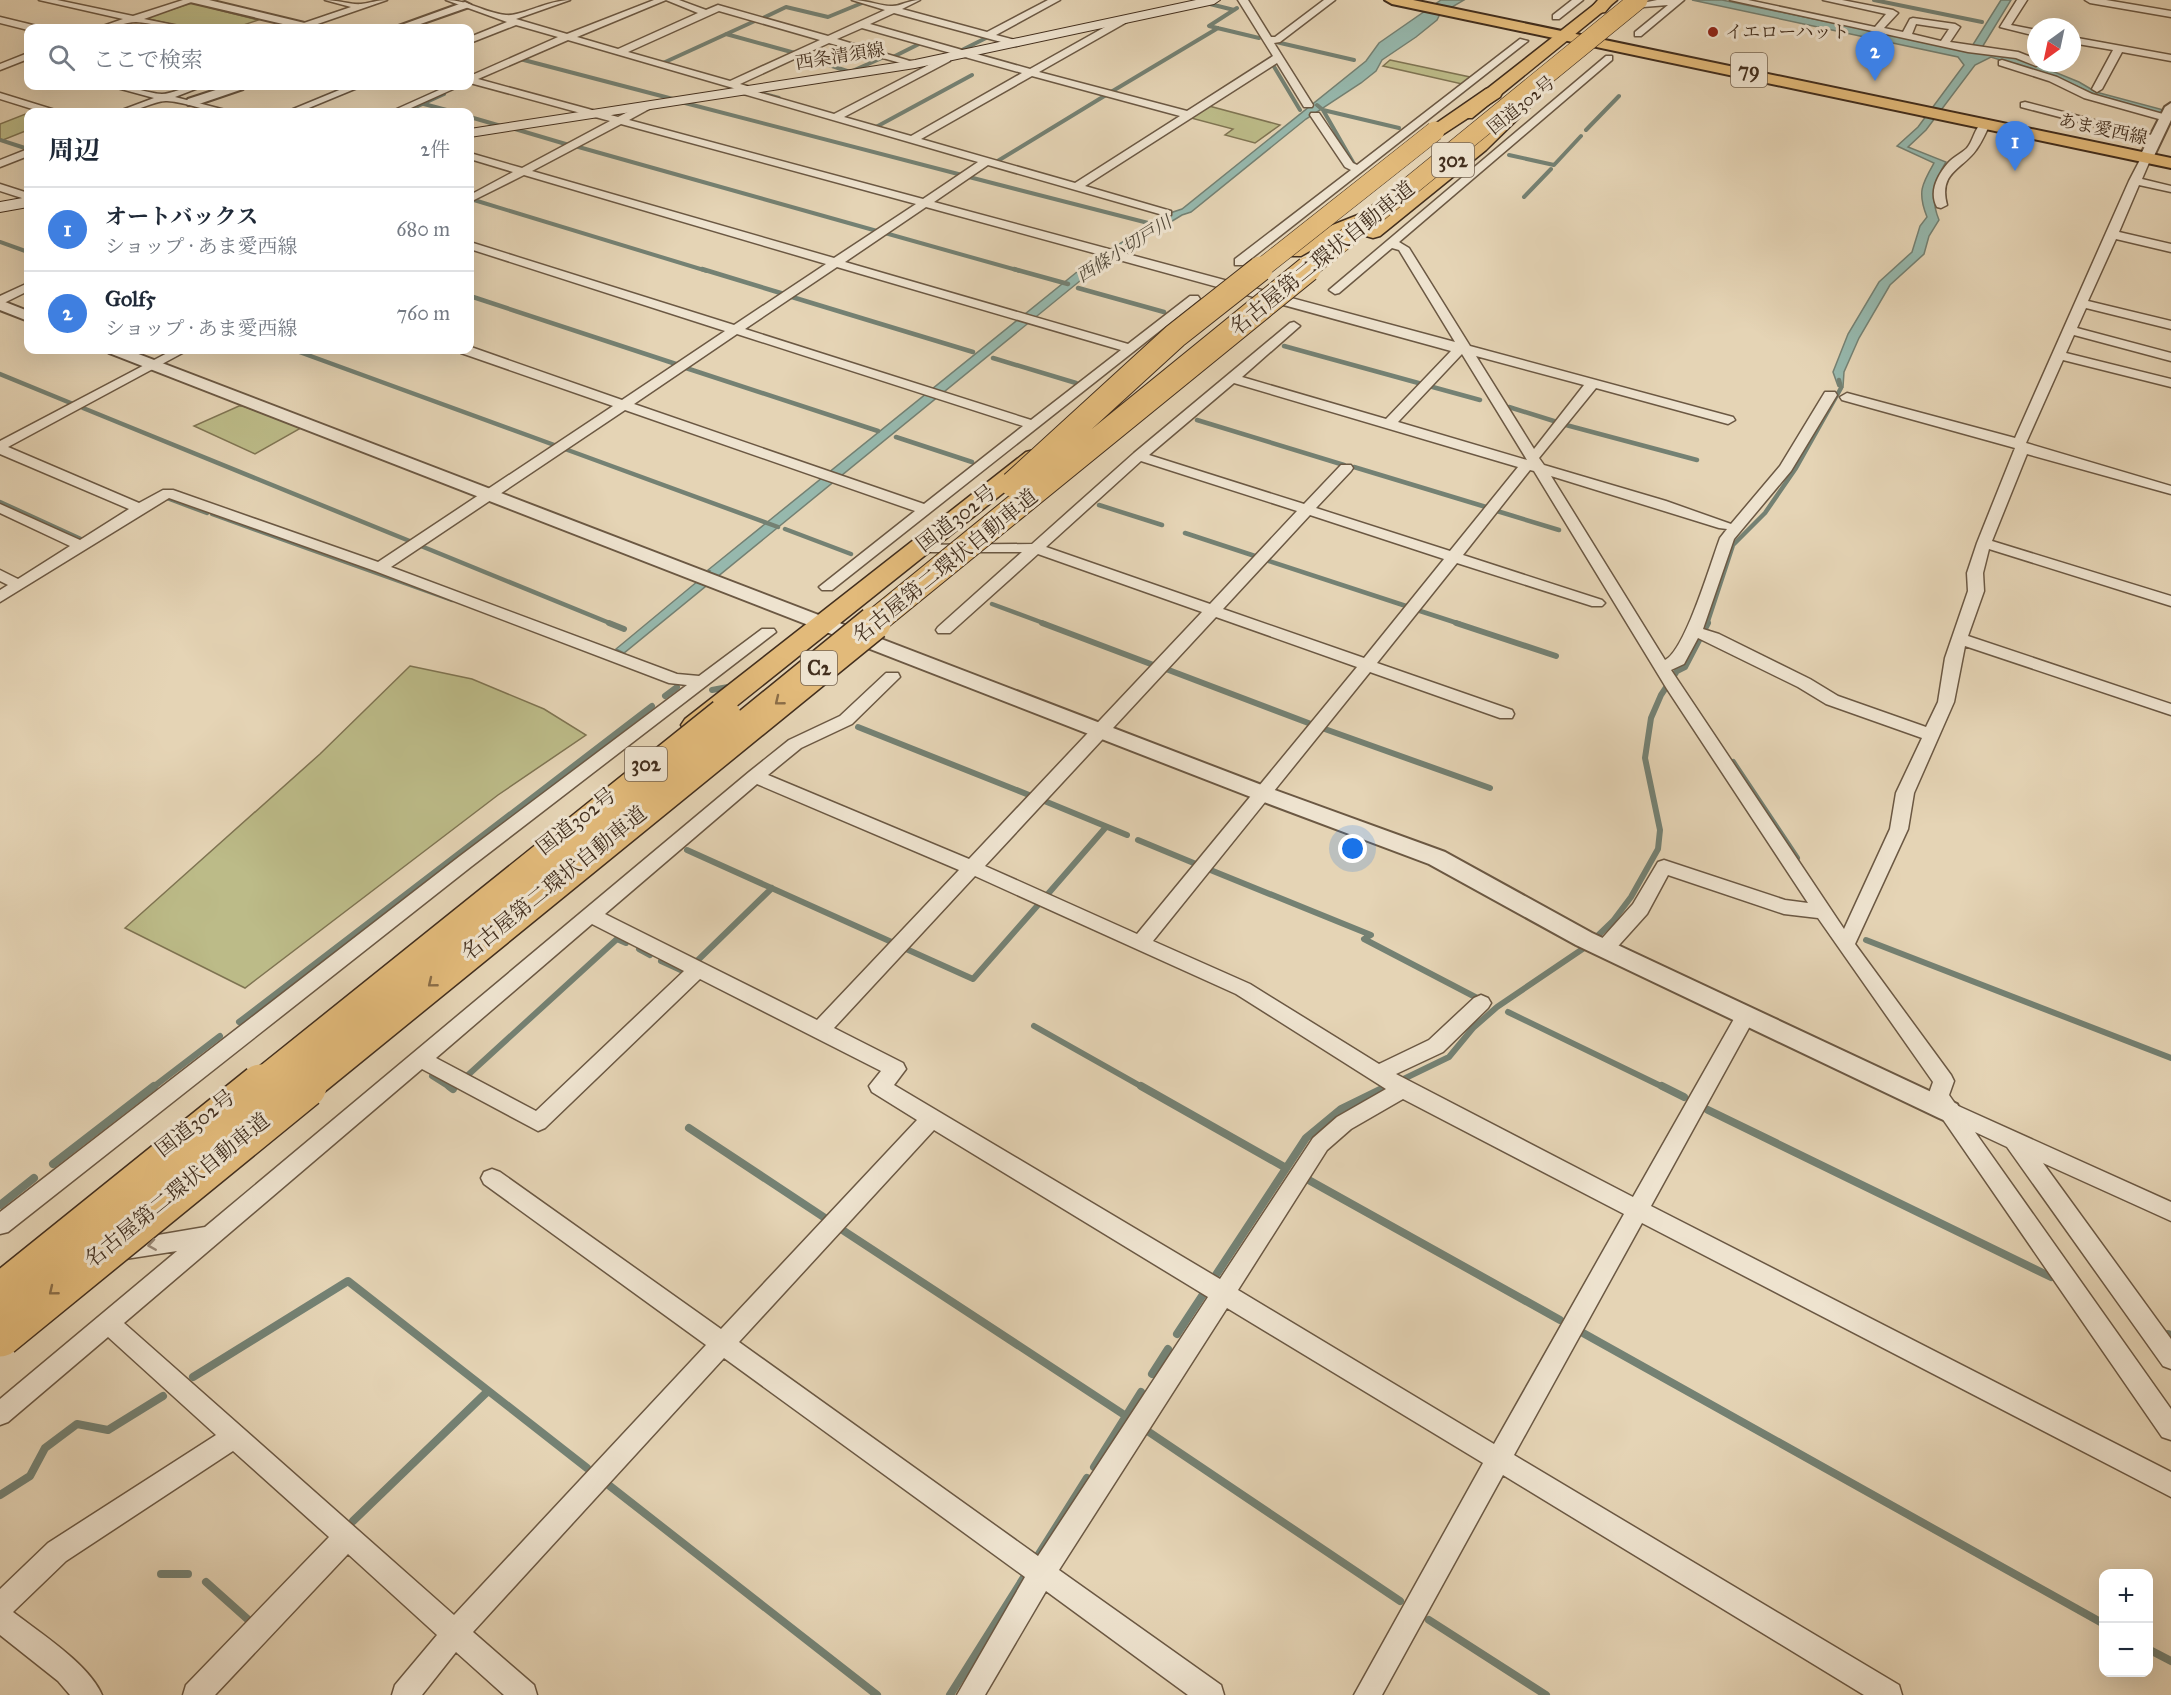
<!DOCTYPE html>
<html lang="ja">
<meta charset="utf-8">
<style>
body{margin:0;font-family:"IM FELL Great Primer","Noto Serif JP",serif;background:#f2f2f3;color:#1f2937}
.controls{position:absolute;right:18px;bottom:18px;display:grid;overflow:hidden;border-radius:12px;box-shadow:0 6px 24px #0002}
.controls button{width:54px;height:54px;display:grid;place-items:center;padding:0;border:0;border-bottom:2px solid #e0e1e3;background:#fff;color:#1f2937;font:30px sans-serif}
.compass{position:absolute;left:2027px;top:18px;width:54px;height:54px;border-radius:50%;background:#fff;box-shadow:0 6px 24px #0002;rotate:213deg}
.you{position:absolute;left:1353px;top:849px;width:21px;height:21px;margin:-15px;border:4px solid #fff;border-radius:50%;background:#1a73e8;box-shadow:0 0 0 9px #1a73e833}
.badge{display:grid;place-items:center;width:39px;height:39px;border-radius:50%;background:#d93025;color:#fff;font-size:20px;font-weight:700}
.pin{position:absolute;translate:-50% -50px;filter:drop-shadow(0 2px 3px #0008)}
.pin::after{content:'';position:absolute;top:32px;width:21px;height:18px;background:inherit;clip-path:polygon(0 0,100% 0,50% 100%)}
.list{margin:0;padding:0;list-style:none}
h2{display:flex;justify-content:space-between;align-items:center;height:78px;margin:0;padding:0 24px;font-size:26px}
h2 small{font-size:20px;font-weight:400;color:#747a83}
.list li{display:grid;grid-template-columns:39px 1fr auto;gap:18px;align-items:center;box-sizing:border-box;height:84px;padding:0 24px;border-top:2px solid #e0e1e3}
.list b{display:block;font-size:22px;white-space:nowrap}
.list p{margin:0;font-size:20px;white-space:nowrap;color:#747a83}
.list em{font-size:20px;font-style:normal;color:#747a83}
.icon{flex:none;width:33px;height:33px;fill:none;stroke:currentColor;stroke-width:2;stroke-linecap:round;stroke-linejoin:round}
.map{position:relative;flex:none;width:2171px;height:1695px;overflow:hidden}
.search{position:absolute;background:#fff;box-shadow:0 6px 24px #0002;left:24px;top:24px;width:450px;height:66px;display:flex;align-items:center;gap:15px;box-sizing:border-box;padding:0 21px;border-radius:12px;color:#747a83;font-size:22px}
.panel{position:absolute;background:#fff;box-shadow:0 6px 24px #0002;left:24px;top:108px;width:450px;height:246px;border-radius:12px}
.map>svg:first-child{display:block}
.green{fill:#bcbb88;stroke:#7f7452;stroke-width:1.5}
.water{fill:#96b8ad;stroke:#748173;stroke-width:1.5}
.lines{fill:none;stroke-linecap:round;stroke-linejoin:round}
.stream-far3{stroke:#748173;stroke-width:4}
.stream-far2{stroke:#748173;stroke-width:4.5}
.stream-far1{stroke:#748173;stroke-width:6}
.stream{stroke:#748173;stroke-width:8}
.minor-casing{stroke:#6b5843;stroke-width:3}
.tertiary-casing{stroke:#6b5843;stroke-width:4}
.secondary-casing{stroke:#422e1d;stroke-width:2}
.primary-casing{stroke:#422e1d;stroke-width:4}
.trunk-casing{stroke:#422e1d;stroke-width:3}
.motorway-casing{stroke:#422e1d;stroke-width:3}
.minor{fill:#eee3cf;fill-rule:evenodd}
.tertiary{fill:#eee3cf;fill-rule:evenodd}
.secondary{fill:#eee3cf;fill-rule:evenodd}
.primary{fill:#e2ba7a;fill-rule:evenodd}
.trunk{fill:#e2ba7a;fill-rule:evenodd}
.motorway{fill:#e2ba7a;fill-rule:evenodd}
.motorway-bridge-far3-casing{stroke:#422e1d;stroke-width:20;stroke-linecap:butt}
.motorway-bridge-far2-casing{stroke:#422e1d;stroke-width:27;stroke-linecap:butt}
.motorway-bridge-far1-casing{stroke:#422e1d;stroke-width:36;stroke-linecap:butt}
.motorway-bridge-casing{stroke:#422e1d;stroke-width:46;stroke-linecap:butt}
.motorway-bridge-far3{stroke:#e2ba7a;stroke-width:19}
.motorway-bridge-far2{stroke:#e2ba7a;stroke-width:25}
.motorway-bridge-far1{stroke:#e2ba7a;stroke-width:33}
.motorway-bridge{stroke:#e2ba7a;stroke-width:43}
.oneway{stroke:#8a6d47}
.oneway2{stroke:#988876}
.poi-dot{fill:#8f2418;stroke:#eee3cf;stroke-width:2}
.labels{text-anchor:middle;stroke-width:6;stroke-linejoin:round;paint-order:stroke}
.far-poi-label{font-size:18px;fill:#422e1d;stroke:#eee3cf;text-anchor:start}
.far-street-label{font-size:18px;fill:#422e1d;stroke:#eee3cf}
.far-water-label{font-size:18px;font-style:italic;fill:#534a3a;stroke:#eee3cf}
.shield{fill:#eee3cf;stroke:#766452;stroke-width:1.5}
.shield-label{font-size:20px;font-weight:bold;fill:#422e1d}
.street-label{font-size:21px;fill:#422e1d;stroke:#eee3cf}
</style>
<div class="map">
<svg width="2171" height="1695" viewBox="0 0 2171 1695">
<rect width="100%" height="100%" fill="#e5d4b5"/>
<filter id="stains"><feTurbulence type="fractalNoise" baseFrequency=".00333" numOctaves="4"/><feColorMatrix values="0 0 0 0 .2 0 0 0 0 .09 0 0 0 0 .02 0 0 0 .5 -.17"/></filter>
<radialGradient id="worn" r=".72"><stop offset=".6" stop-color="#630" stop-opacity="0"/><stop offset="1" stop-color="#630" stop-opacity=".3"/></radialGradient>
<path class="green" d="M192 3 258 20C219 36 185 28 145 18Z
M1390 60 1470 77 1462 84 1383 66Z
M1209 106 1280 125 1255 143 1225 135 1233 129 1191 118Z
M28 113V130L3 140 0 139V124Z
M239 406H243L301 428 255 454 194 426Z
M410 666 472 679 544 709 586 735 498 795 245 988 125 928 320 754Z"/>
<path class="water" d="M1441 0H1464L1440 14 1437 20 1416 37 1382 60 1376 71 1361 83 1306 119 1191 212 1182 215 1097 267 624 653 616 649 710 571 708 570 1088 263 1170 213 1182 209 1366 61 1379 43Z
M1692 0H1722L1969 51 2001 0H2011L1981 49 2023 59 2079 82 2096 92 2171 112V117L2103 98 2063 80 1991 57 1975 65 1926 130 1908 147 1946 162C1934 181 1930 198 1939 220L1929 236 1924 254 1890 285 1859 338 1844 372 1843 387 1838 386 1833 372 1848 334 1879 282 1912 252 1920 226 1927 217C1917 192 1922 184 1934 163L1897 146 1918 127 1964 65 1958 57Z"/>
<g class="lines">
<path class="stream-far3" d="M1874 0 1982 22
M1210 4 1234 10
M1237 8 1209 26 1259 38
M761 19 786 7 828 17 862 3
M726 34 795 53
M1276 42 1354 60
M958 52 986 38
M799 55 850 72 884 57
M893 57 919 44
M516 61 520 59 673 99
M663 63 757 20
M1273 65 1300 110
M757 92 779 98
M1111 92 1218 28
M685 103 962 175
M424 104 454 112
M1317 105 1323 110 1399 128
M1323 110 1354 164
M405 112 444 94
M470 117 501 126
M876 127 972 75
M515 129 569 145
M1586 130 1619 96
M0 140 28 149
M575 146 877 231
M1509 155 1554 165 1581 136
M996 162 1106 95
M969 177 1156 225
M1524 197 1551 169
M474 200 707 271
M885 233 1020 271
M0 242 28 252"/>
<path class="stream-far2" d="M702 269 784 294
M1014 269 1068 284
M1078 288 1164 312
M470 296 679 365
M792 297 973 352
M1284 346 1422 384
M294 350 557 446
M993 358 1076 383
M686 368 878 431
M0 374 73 404
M1429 386 1480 400
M1509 407 1557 422
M83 408 412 542
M1197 420 1344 465
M1566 425 1697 460
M896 437 972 462
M565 449 778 527
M1354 467 1486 507
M162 500 167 498 207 513
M0 502 83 540
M1099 505 1162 525
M1497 511 1559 530
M212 514 452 600
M785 529 851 554
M1185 533 1258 557
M421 546 612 624
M1269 561 1406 606
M992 604 1046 624
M1415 612 1417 610 1460 624
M1707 624 1733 545 1765 513 1796 468 1841 388 1839 380"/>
<path class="stream-far1" d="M609 623 624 629
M1042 623 1156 666
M1456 623 1556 656
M1166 669 1311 724
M712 690 728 687
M665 696 677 687
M858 727 1034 797
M1322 728 1490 788
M1733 762 1797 858
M1042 800 1127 835
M1138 840 1196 864
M687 850 896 944
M1210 866 1208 869 1371 935 1364 939 1481 1000
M1047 895 1106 827
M1866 940 2171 1058
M904 948 973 979 1038 905
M639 949 650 955
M661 961 685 972
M697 961 772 888
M1508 1012 1665 1088
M239 1022 652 706
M1034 1026 1144 1088
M468 1075 617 939 626 943
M432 1076 451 1088
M152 1088 220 1036
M1385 1088 1449 1057 1473 1028 1497 1007 1587 946 1613 921 1631 897 1658 849 1660 830 1645 758 1651 718 1661 695 1677 671 1685 667 1708 623"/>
<path class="stream" d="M449 1086 453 1089
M1141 1086 1286 1168
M1662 1086 1684 1097
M1708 1110 2051 1277
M689 1128 828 1220
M53 1164 154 1086
M1305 1178 1560 1320
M0 1205 34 1178
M844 1231 1126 1416
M1583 1333 2104 1624
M1177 1334 1306 1138 1341 1109 1388 1086
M2168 1334 2171 1335
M1152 1374 1168 1349
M193 1377 348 1281 587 1468
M1143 1428 1400 1601
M1094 1467 1141 1392
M606 1483 877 1695
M0 1495 30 1476 45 1448 77 1424 108 1430 163 1396
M353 1521 488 1391
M1034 1562 1087 1478
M161 1574H188
M206 1582 253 1624 255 1623
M1429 1620 1546 1695
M2148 1649 2171 1661
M950 1695 1028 1571"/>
<defs>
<path id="minor" d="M39 0H57L133 16 183 0H197L144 19 179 26 180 28C165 28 151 23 136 22 125 22 113 28 102 28L103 26 123 19Z
M325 0C337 0 352 5 361 4 370 3 377 0 387 0L306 28H294L295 26 351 7Z
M446 0C468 0 485 13 506 15 519 17 549 0 570 0L516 19 567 34 654 0H679L706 10 718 5 828 36 885 10 852 0C867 0 880 6 891 6 899 7 908 0 920 0L902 9 987 32 1048 0H1060L996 35 1019 41V45L1016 46 894 13 870 24 1030 69 1121 18H1127V22L1039 72 1187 111 1273 56 1238 0H1248L1271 37H1275L1324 0H1335L1280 42 1274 43 1313 105 1312 107H1304L1277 63 1085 186 1171 211V215H1163L988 165 934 202 1455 342 1399 250 1392 248 1339 293 1335 294 1329 290 1606 56H1612V60L1399 242 1409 248 1470 346 1733 417 1735 420 1728 424 1596 388 1539 458 1544 465 1666 501 1731 524 1780 466 1825 392H1835L1837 395 1791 471 1734 539 1703 629 1719 634 1810 679 1838 696 1926 727 1938 702 1945 658 1968 591 1967 573 1977 543 2015 448 1842 400 1840 397 1847 393 2015 438 2129 181 2142 156H2150L2151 158 2142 179 2171 186V192L2139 185 2119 232 2171 244V252L2116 239 2088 301 2171 321V329L2086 308 2077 328 2171 353V361L2074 335 2066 353 2171 379V387L2063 360 2026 443 2171 486V494L2027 454 1992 541 2171 596V606L1989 549 1983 573 1984 591 1968 636 2171 704V715L1965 646 1954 702 1914 793 1908 829 1855 944 1951 1075 1954 1081 1949 1095 1956 1105 2171 1202V1221L2043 1163 2171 1339V1369L2163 1366 2007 1147 1975 1132 2171 1409V1440L2162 1437 1931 1102 1928 1096 1933 1082 1818 918 1784 914 1668 875 1647 914 1611 954 1604 956 1597 954 1594 949 1597 944 1633 904 1658 862 1664 860 1785 900 1808 903 1667 689 1534 471 1530 470 1463 555 1602 600 1605 603 1602 606H1592L1457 563 1377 663 1512 710 1514 714 1512 718H1500L1370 672 1153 941 1250 984 1379 1064 1429 1040 1474 998 1481 995 1488 998 1491 1003 1488 1008 1443 1052 1396 1074 1633 1197 1739 1010 1746 1007 1753 1010 1756 1015 1651 1206 2171 1472V1497L1642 1223 1514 1455 1899 1685 1902 1695H1864L1503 1475 1382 1695H1354L1483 1463 1227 1308 1059 1570 1221 1685 1224 1695H1188L1046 1591 985 1695H957L1025 1577 724 1358 473 1632 534 1685 537 1695H504L456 1652 422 1695H392L395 1685 437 1635 348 1554 215 1695H183L186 1685 329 1537 233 1451 66 1561 13 1612C40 1633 89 1664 102 1695H70L58 1681 0 1635V1589L48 1543 216 1435 108 1337 8 1422 0 1425V1399L177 1251 119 1260 111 1257 108 1250 111 1243 205 1227 749 772 789 740 840 716 886 673H898L900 677 852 724 801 748 768 775 969 859 1202 612 1038 554 950 633H938L936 630 938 627 1022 552H918L911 548 913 545 1032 544 1134 453 1290 323 1294 322 1300 326 1242 377 1386 419 1451 351 926 207 845 262 1128 344 1190 296H1198L1200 299 832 590H822L819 587 915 511 625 410 391 567 677 674 699 676 762 629H774L776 632 472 866 8 1232 0 1234V1212L460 856 687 685 669 683 375 571 169 498 0 602V590L8 585 0 581V570L18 579 70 546 0 513V504L80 540 129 509 0 454V441L173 350H188L8 447 139 503 163 490H173L378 562 613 406 461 353 460 350H470L471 347 622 400 725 331 470 249V242L734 325 826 264 524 175 470 202V195L513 172 470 159V153L522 168 610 121 470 83V76L558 37 516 25 470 43V37L507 22ZM666 0 698 13 618 49 577 37ZM719 11 820 40 730 81 628 52ZM862 28 1022 73 911 136 844 117 950 61V57H944L834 114 754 91V88L740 84 829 43 915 67 920 64 837 39ZM568 40 740 90V93L978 162 923 199 629 120 651 108V104H643L618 117 478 79ZM1032 76 1180 116 1075 183 921 139ZM621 124 916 204 834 258 532 171ZM837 267 1121 350 1031 420 745 329ZM737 334 1023 426 924 504 634 404ZM1462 354 1527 460 1398 422ZM1476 356 1584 385 1534 449ZM1234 383 1518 467 1450 551 1316 508 1351 471 1353 468 1351 465H1341L1304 504 1149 455ZM1141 461 1297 511 1210 604 1046 547ZM1551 476 1719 528 1727 529 1720 538C1711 562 1685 651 1665 660ZM1310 515 1444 559 1364 658 1223 609ZM1216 617 1357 667 1137 934 985 866ZM1698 638 1798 687 1826 704 1922 738 1896 793 1890 829 1844 929 1671 670 1684 664ZM757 784 959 870 817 1020 605 914ZM975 876 1236 994 1386 1089 1337 1117 1313 1138 1220 1279 894 1085 906 1069 903 1063 834 1028ZM592 924 684 971 536 1111 436 1058ZM700 979 881 1071 869 1086 872 1092 917 1120 721 1329 500 1172 492 1169 484 1172 481 1178 484 1184 706 1345 454 1615 124 1323 422 1069 538 1131 545 1128ZM1403 1099 1624 1214 1494 1444 1238 1290 1327 1150 1351 1129ZM934 1130 1208 1297 1038 1556 739 1342Z
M1572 0H1583L1559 19H1553V15Z
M1657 0H1684L1641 36H1635V32L1668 5 1643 7 1638 4Z
M1730 0H1748L1875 27 1886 14 1823 0H1842L1893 10 1898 13 1884 28 1903 32 1910 19 1913 18 1955 24 1960 27 1950 42 2018 52 2036 59V63H2041L2036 66 2016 58 1968 52ZM1916 24 1949 29 1941 41 1912 34Z
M2017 0H2027L2011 25 2036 30V36L2000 27Z
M2085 0H2106L2171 11V17L2090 3Z
M0 17 37 26 39 28 28 30 0 23Z
M2072 37 2171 55V61L2122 52 2102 89 2097 92 2092 89 2113 50 2072 43Z
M1520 39 1528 41 1243 265H1235V259L1351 170 1345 167 1310 115 1311 113H1319L1353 163 1357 165Z
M28 53V59L0 70V64Z
M2002 60 2057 77 2092 94 2170 116 2171 118 2166 121 2084 98 2049 81 1999 65V61Z
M110 86C128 84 144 93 162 94 172 94 185 86 199 86L198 88 175 97 233 112C210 115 190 102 167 101 155 100 138 112 121 112L122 110 154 98Z
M349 86H362L299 112H286Z
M448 86H460L402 112H390Z
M0 93 55 110 56 112H42L0 99Z
M2025 102 2159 137 2160 139 2155 142 2021 107V103Z
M1985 121 1990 124C1986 132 1982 142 1976 150 1963 169 1938 172 1947 205L1941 208 1937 207C1929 192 1937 176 1948 163 1953 157 1961 154 1967 148 1974 140 1975 125 1985 121Z
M28 149V156L0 167V160Z
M0 184 28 193V200L0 191Z
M28 283V291L0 305V296Z"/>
<path id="tertiary" d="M188 0H209L317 26 319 28H300L190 2Z
M465 2 471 5 469 7 409 28H393Z
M228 86H245L243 89 196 105H188L186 102 188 99Z
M2171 103V120L2153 158 2146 162 2141 161 2139 158 2165 107Z
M0 300 28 311V321L0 310Z
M107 350H128L1272 789 1445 852 1592 933 1957 1104 1961 1111 1957 1118 1948 1122 1939 1118 1576 945 1429 864 1256 799 109 353Z"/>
<path id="secondary" d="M1196 0H1220L1214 4 915 68 470 137V129L915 60Z
M28 197V207L0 212V202Z"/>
<path id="primary" d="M1385 0H1413L2171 158V168L1392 4Z"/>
<path id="trunk" d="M1600 0H1617L1472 118H1460L1457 114 1460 110Z
M1383 205 1390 207 1392 211 1390 215 1329 240 1301 256H1287L1284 252 1287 248 1315 232Z
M1034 450 1042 452 1046 457 1042 462 705 731 695 734 685 731 681 725 685 719 1026 452Z"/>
<path id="motorway" d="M1598 0H1615L1605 12 1599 13 1591 8Z
M1493 87 1500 89 1502 93 1500 97 1442 135H1428L1425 131 1486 89Z
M1526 94 1533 96 1535 100 1533 104 1486 150 1380 236 1373 238 1366 236 1362 232 1366 228 1472 142 1519 96Z"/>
</defs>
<use href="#minor" class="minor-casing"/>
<use href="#tertiary" class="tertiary-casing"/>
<use href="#secondary" class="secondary-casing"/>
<use href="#primary" class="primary-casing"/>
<use href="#trunk" class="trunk-casing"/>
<use href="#motorway" class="motorway-casing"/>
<use href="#minor" class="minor"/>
<use href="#tertiary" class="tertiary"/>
<use href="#secondary" class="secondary"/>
<use href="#primary" class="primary"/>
<use href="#trunk" class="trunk"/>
<use href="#motorway" class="motorway"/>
<defs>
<path id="motorway-bridge-far3" d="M1258 271 1435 131
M1306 271 1638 0"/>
<path id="motorway-bridge-far2" d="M1013 484 1175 336 1260 269
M872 624 1308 269"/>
<path id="motorway-bridge-far1" d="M259 1088 724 715
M303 1088 874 623"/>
<path id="motorway-bridge" d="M0 1296 261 1086
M0 1335 305 1086"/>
</defs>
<use href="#motorway-bridge-far3" class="motorway-bridge-far3-casing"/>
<use href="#motorway-bridge-far2" class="motorway-bridge-far2-casing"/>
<use href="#motorway-bridge-far1" class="motorway-bridge-far1-casing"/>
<use href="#motorway-bridge" class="motorway-bridge-casing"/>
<use href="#motorway-bridge-far3" class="motorway-bridge-far3"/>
<use href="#motorway-bridge-far2" class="motorway-bridge-far2"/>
<use href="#motorway-bridge-far1" class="motorway-bridge-far1"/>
<use href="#motorway-bridge" class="motorway-bridge"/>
</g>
<defs><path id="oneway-chevron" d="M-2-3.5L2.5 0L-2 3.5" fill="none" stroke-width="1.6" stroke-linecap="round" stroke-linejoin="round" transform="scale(1.5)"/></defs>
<g class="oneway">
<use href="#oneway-chevron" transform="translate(779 701) rotate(141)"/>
<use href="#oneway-chevron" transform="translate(432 983) rotate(141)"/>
<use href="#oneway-chevron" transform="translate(53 1291) rotate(141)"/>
</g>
<use class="oneway2" href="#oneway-chevron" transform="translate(152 1245) rotate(171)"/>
<circle class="poi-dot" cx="1713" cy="32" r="6"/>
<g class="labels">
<g class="far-poi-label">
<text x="1725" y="38">イエローハット</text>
</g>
<g class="far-street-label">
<text transform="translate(840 56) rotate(-9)" y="6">西条清須線</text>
<text transform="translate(1521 105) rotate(-39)" y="6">国道302号</text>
<text transform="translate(2103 129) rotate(12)" y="6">あま愛西線</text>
</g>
<g class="far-water-label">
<text transform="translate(1124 249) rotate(-32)" y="6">西條小切戸川</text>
</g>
<g class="shield">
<rect x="1731" y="53" width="36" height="34" rx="4.5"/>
<rect x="1432" y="143" width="42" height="34" rx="4.5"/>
<rect x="801" y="651" width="36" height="34" rx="4.5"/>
<rect x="625" y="747" width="42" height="34" rx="4.5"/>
</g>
<g class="shield-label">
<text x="1749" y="77">79</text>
<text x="1453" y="167">302</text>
<text x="819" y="675">C2</text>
<text x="646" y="771">302</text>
</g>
<g class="street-label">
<text transform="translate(1322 258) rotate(-39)" y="7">名古屋第二環状自動車道</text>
<text transform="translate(956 518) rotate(-38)" y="7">国道302号</text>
<text transform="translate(945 566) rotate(-39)" y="7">名古屋第二環状自動車道</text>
<text transform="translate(576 821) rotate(-38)" y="7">国道302号</text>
<text transform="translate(554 883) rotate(-39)" y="7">名古屋第二環状自動車道</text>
<text transform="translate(195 1123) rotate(-38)" y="7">国道302号</text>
<text transform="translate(177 1190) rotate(-39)" y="7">名古屋第二環状自動車道</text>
</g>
</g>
<rect width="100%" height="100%" filter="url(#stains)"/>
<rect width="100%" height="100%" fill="url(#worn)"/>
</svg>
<div class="controls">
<button>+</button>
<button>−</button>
</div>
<svg class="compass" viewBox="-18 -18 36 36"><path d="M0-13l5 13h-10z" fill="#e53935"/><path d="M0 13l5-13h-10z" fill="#747a83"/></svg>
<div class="you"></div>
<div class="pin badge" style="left:2015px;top:171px;background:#3f7fe0">1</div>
<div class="pin badge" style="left:1875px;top:81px;background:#3f7fe0">2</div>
<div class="search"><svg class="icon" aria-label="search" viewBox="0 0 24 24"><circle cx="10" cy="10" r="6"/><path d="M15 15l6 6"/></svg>ここで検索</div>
<section class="panel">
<h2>周辺<small>2件</small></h2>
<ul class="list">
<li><span class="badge" style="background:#3f7fe0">1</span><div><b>オートバックス</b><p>ショップ · あま愛西線</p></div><em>680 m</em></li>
<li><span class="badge" style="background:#3f7fe0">2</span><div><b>Golf5</b><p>ショップ · あま愛西線</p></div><em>760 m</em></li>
</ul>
</section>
</div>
